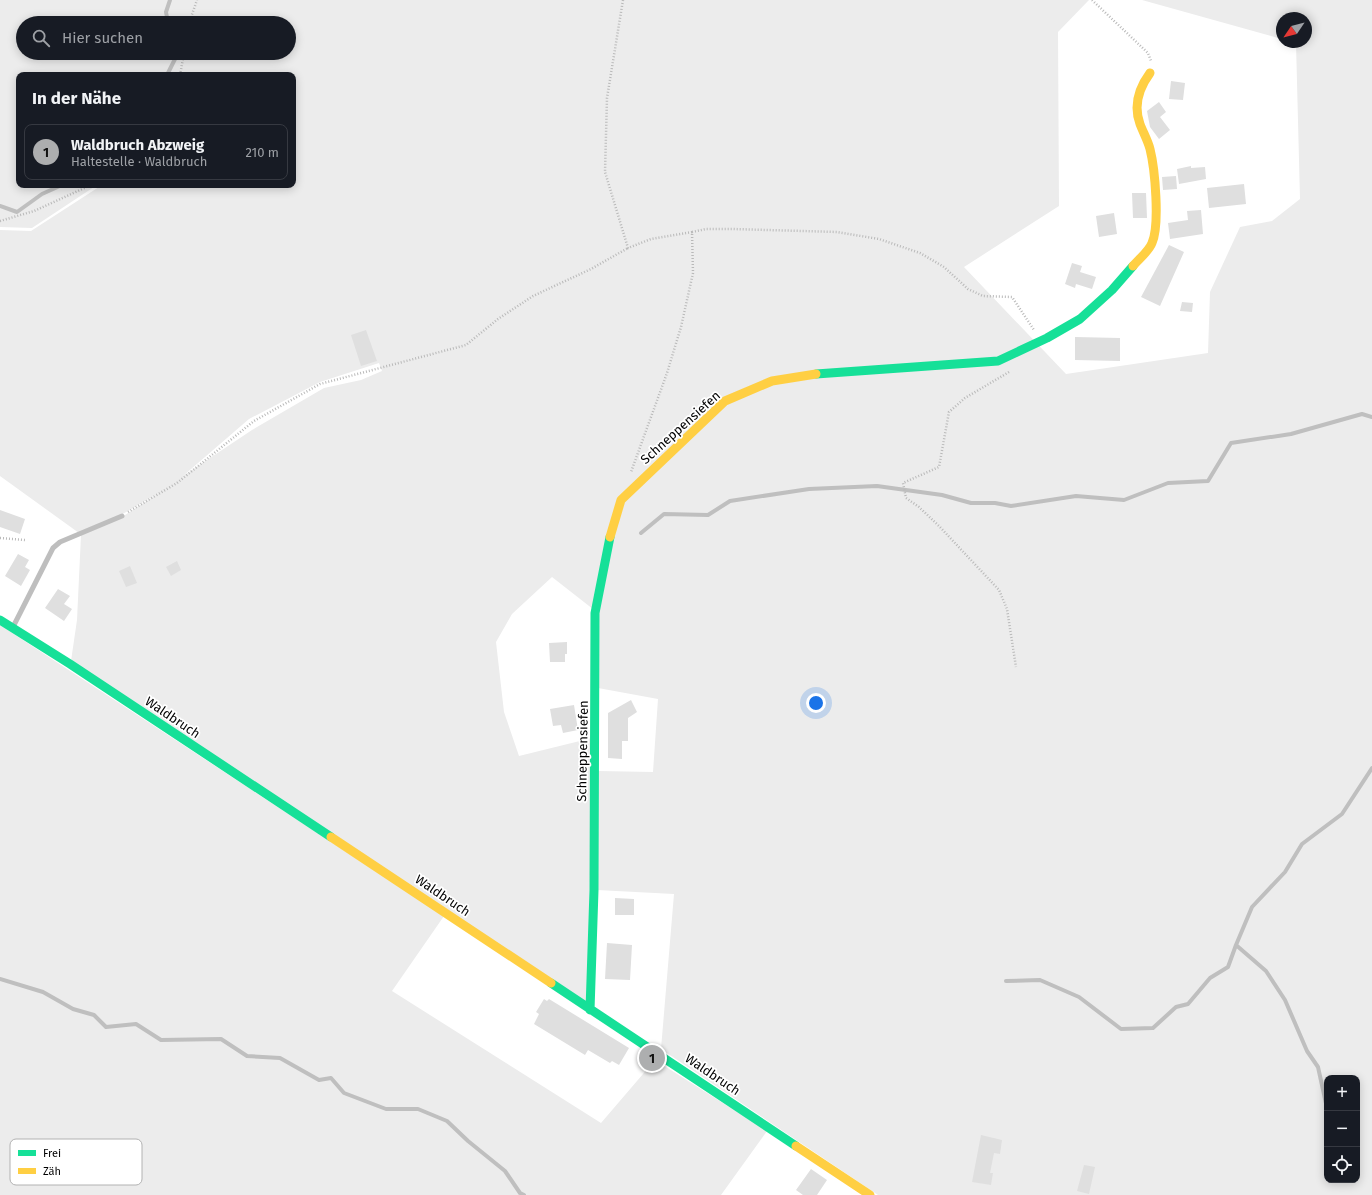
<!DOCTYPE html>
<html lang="de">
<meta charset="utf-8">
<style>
body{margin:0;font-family:"Fira Sans",sans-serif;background:#20242c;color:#f1f3f6}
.controls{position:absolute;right:12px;bottom:12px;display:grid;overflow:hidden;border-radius:8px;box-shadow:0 2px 10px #0003}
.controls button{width:36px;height:36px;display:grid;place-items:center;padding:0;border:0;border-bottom:1px solid #363941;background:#171b24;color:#f1f3f6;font:20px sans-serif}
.compass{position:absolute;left:1276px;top:12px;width:36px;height:36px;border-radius:50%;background:#171b24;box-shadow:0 2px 10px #0003;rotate:235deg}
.you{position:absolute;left:816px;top:703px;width:14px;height:14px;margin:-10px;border:3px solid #fff;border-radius:50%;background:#1a73e8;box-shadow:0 0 0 6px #1a73e833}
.badge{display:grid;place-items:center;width:26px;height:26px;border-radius:50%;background:#adaeaf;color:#111;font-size:13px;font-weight:700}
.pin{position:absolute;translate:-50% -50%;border:2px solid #fff;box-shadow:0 1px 4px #0006}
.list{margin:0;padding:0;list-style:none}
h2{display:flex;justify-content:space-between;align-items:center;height:52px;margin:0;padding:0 16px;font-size:17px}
h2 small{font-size:13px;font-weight:400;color:#9ea1a6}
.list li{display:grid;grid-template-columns:26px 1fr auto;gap:12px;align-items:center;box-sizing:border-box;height:56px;margin:0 8px 8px;padding:0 8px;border:1px solid #363941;border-radius:8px}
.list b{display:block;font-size:15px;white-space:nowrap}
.list p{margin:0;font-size:13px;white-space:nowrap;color:#9ea1a6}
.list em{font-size:13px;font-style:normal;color:#9ea1a6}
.icon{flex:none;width:22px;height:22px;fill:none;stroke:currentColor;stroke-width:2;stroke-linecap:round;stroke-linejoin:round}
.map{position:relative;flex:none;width:1372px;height:1195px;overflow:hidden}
.search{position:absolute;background:#171b24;box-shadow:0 2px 10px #0003;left:16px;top:16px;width:280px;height:44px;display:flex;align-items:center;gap:10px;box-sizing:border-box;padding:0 14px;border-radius:22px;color:#9ea1a6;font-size:15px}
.panel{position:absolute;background:#171b24;box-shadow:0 2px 10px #0003;left:16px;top:72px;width:280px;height:116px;border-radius:8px}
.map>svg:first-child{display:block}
.green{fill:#ececec;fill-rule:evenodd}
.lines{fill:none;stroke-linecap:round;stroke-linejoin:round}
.stream{stroke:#bfbfbf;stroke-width:4}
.building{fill:#dfdfdf}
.path{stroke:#b9b9b9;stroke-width:2.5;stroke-dasharray:1 2;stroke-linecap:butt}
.lane{stroke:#bebebe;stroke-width:5}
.fast{stroke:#16e098;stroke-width:9}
.slow{stroke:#ffcf43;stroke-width:9}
.labels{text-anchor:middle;stroke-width:3.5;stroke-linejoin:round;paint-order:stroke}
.street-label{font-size:13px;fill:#000;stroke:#fff}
.key{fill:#fff;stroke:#b2b2b2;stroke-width:1}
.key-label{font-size:11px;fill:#000}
</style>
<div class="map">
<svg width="1372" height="1195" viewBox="0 0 1372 1195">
<rect width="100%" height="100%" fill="#fff"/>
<path class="green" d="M0 0H1089L1058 32 1059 206 964 267 1066 374 1208 353 1210 292 1240 227 1272 221 1300 199 1296 43 1293 42H1306V18H1282V39L1142 0H1372V1195H878L661 1049 674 894 597 890 598 771 653 772 658 699 598 688V613L552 577 512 614 496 642 504 712 519 756 592 738 588 1005 71 661 77 620 81 535 122 517 162 491 121 515 79 533 0 476V230L31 231 102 185H293V75H19V185H97L32 228 0 227ZM23 23H289V53H23ZM379 363 382 371 361 380 324 388 252 430 183 476 249 419 320 382ZM1327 1078H1357V1180H1327Z
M0 625 444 916 392 991 601 1123 655 1060 767 1131 721 1195H0Z"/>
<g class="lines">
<path class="stream" d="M168 23 166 12 170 0
M167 75 175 59 173 53
M0 206 17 212 42 194 62 185
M641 533 664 514 708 515 730 501 809 489 877 486 942 495 971 503H995L1011 506 1076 496 1124 500 1168 483 1208 481 1231 443 1291 434 1362 414 1372 417
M0 979 43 992 73 1009 94 1015 106 1027 136 1024 161 1040 221 1039 247 1056 280 1058 319 1080 331 1078 344 1093 386 1109H418L447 1121 468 1141 505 1171 520 1193 524 1195
M1006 981 1040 980 1079 997 1121 1029 1153 1028 1176 1007 1188 1004 1210 978 1228 967 1236 945
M1327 1108 1318 1067 1307 1051 1285 1000 1266 971 1236 945 1252 907 1285 872 1302 844 1342 814 1372 768"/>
</g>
<path class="building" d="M1171 81 1185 83 1183 100 1169 99Z
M1159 102 1166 112 1160 117 1170 130 1159 139 1150 127 1147 111Z
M1191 166V168L1205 167 1206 179 1179 184 1177 169Z
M1176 176 1177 189 1163 190 1162 177Z
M1244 184 1246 204 1209 208 1207 188Z
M1132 193H1146L1147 218H1133Z
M1201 210 1203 234 1170 239 1168 223 1188 220 1187 211Z
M1114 213 1117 234 1099 237 1096 216Z
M1169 245 1184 252 1160 306 1141 297Z
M1072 263 1082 266 1080 272 1096 277 1092 289 1076 284 1075 288 1065 284Z
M1182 302 1193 303 1192 312 1180 311Z
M366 330 377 361 361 366 351 335Z
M1075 337 1120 338V361L1075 360Z
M0 510 25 519 20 534 0 527Z
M18 554 29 560 25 567 30 570 21 586 5 576Z
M177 561 181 570 171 576 166 567Z
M130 566 137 583 126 587 119 571Z
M58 589 70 596 64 604 72 609 64 621 45 608Z
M567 642V654H565V662H550L549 643Z
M631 700 637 712 628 718V741H622V759L608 758V713Z
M574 705 578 730 563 733 561 725 553 726 550 709Z
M615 898 634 899V915H615Z
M607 943 632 945 630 980 605 979Z
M544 999 547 1001 549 999 629 1048 619 1065 612 1061 610 1063 588 1050 585 1055 534 1024 539 1014 536 1012Z
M981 1135 1002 1140 1000 1154 994 1153 990 1173H993L991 1185 972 1182Z
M1084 1165 1095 1167 1089 1194 1077 1191Z
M811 1169 827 1180 817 1195H803L796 1190Z"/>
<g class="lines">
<path class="path" d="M623 0 607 98 605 172 628 248 651 239 692 232 693 273 681 327 667 373 631 472
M1092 0 1148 53 1151 61
M189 23 197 0
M180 75 184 53
M0 221 34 211 91 185
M692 232 706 229H733L837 232 879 239 920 253 944 267 968 289 983 296 1012 297 1034 330
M1009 372 965 398 949 412 939 467 903 483 906 498 919 507 939 526 999 590 1007 609 1016 667
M128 512 177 483 254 421 320 384 466 345 498 319 533 296 591 269 628 248
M0 538 25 540"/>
<path class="lane" d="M13 627 53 548 60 542 122 516"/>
<path class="fast" d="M816 374 998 361 1047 338 1080 319 1112 290 1133 266
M0 620 70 664 331 837
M551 983 796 1146
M590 1010 594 890 595 613 610 537"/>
<path class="slow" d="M1133 266C1139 259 1149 251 1152 243 1160 225 1155 169 1150 149 1148 141 1143 132 1140 124 1133 105 1139 88 1150 73
M610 537 621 500 725 401 772 381 816 374
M331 837 551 983
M796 1146 870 1195"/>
</g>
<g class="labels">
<g class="street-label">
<text transform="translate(680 427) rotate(-42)" y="5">Schneppensiefen</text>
<text transform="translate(173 717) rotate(34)" y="5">Waldbruch</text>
<text transform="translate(582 751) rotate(-89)" y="5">Schneppensiefen</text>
<text transform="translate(443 895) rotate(34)" y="5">Waldbruch</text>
<text transform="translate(713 1074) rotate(34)" y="5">Waldbruch</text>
</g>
</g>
<rect x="10" y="1139" width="132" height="46" rx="6" class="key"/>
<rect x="18" y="1150" width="18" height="6" fill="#16e098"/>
<rect x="18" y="1168" width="18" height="6" fill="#ffcf43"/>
<g class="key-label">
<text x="43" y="1157">Frei</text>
<text x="43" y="1175">Zäh</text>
</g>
</svg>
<div class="controls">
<button>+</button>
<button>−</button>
<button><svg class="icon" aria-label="locate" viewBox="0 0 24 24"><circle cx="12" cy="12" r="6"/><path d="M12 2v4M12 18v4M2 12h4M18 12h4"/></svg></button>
</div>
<svg class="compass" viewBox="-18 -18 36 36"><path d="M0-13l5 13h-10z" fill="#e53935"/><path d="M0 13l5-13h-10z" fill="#9ea1a6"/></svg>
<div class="you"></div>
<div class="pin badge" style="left:652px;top:1058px">1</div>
<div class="search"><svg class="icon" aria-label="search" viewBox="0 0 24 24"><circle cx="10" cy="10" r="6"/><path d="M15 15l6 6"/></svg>Hier suchen</div>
<section class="panel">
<h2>In der Nähe<small></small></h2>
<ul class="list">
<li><span class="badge">1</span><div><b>Waldbruch Abzweig</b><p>Haltestelle · Waldbruch</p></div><em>210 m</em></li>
</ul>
</section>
</div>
